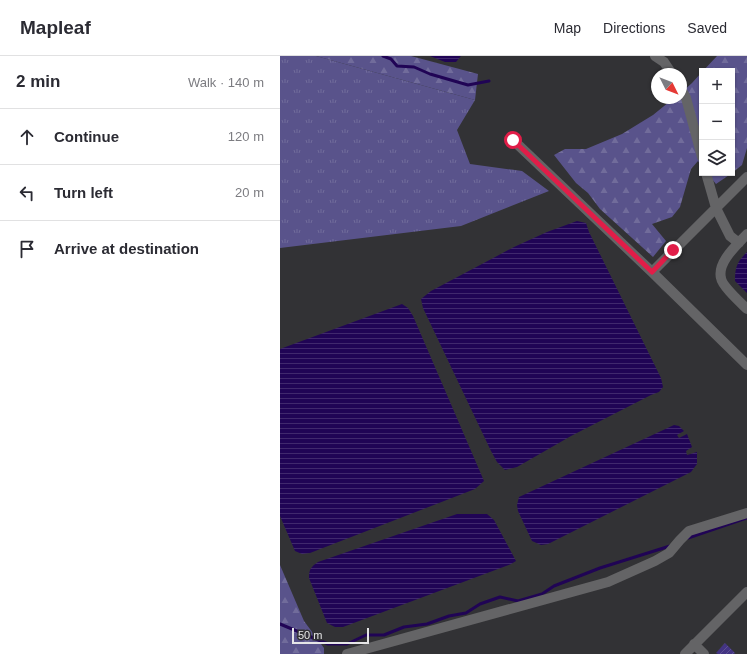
<!DOCTYPE html>
<meta charset="utf-8">
<style>
body{margin:0;font-family:Arial,sans-serif;background:#f7f7f7;color:#2b2b33}
.controls{position:absolute;right:12px;top:12px;display:grid;overflow:hidden;border-radius:0px;box-shadow:0 1px 3px #0004}
.controls button{width:36px;height:36px;display:grid;place-items:center;padding:0;border:0;border-bottom:1px solid #e1e1e2;background:#fff;color:#2b2b33;font:20px sans-serif}
.compass{position:absolute;left:371px;top:12px;width:36px;height:36px;border-radius:50%;background:#fff;box-shadow:0 1px 3px #0004;rotate:132deg}
.scale{position:absolute;left:12px;bottom:10px;width:77px;box-sizing:border-box;padding-left:4px;border:2px solid #e5e5e7;border-top:0;font-size:11px;line-height:14px;white-space:nowrap;color:#e5e5e7;-webkit-text-stroke:3px #323235;paint-order:stroke}
.stop{position:absolute;width:12px;height:12px;margin:-9px;border:3px solid #e11d48;border-radius:50%;background:#fff}
.stop.end{background:#e11d48;border-color:#fff;box-shadow:0 1px 4px #0008}
.list{margin:0;padding:0;list-style:none}
h2{display:flex;justify-content:space-between;align-items:center;height:52px;margin:0;padding:0 16px;font-size:17px}
h2 small{font-size:13px;font-weight:400;color:#7c7c81}
.list li{display:grid;grid-template-columns:26px 1fr auto;gap:12px;align-items:center;box-sizing:border-box;height:56px;padding:0 16px;border-top:1px solid #e1e1e2}
.list b{display:block;font-size:15px;white-space:nowrap}
.list em{font-size:13px;font-style:normal;color:#7c7c81}
.icon{flex:none;width:22px;height:22px;fill:none;stroke:currentColor;stroke-width:2;stroke-linecap:round;stroke-linejoin:round}
.map{position:relative;flex:none;width:467px;height:598px;overflow:hidden}
header{display:flex;align-items:center;gap:24px;box-sizing:border-box;height:56px;padding:0 20px;background:#fff;border-bottom:1px solid #e1e1e2}
header strong{font-size:19px}
nav{display:flex;gap:22px;margin-inline-start:auto;font-size:14px}
main{display:flex}
aside{flex:1;background:#fff}
.map>svg:first-child{display:block}
.grass{fill:url(#grass-tufts)}
.forest{fill:url(#forest-firs)}
.water{fill:url(#water-rules)}
.lines{fill:none;stroke-linecap:round;stroke-linejoin:round}
.stream{stroke:#200455;stroke-width:3}
.building{fill:url(#building-hatch)}
.minor{stroke:#646466;stroke-width:10}
.route{stroke:#e11d48;stroke-width:5}
</style>
<header>
<strong>Mapleaf</strong>
<nav><a>Map</a><a>Directions</a><a>Saved</a></nav>
</header>
<main>
<aside>
<h2>2 min<small>Walk · 140 m</small></h2>
<ul class="list">
<li><svg class="icon" aria-label="ahead" viewBox="0 0 24 24"><path d="M12 20V5M6 11l6-6 6 6"/></svg><div><b>Continue</b></div><em>120 m</em></li>
<li><svg class="icon" aria-label="left" viewBox="0 0 24 24"><path d="M17 20v-9H6M10 6l-5 5 5 5"/></svg><div><b>Turn left</b></div><em>20 m</em></li>
<li><svg class="icon" aria-label="arrive" viewBox="0 0 24 24"><path d="M6 21V4h12l-3 4 3 4H6"/></svg><div><b>Arrive at destination</b></div></li>
</ul>
</aside>
<div class="map">
<svg width="467" height="598" viewBox="0 0 467 598">
<defs>
<pattern id="grass-tufts" width="24" height="20" patternUnits="userSpaceOnUse"><rect width="24" height="20" fill="#59538b"/><path d="M3 7l-1-3M5 7V3M7 7l1-3M15 17l-1-3M17 17v-4M19 17l1-3" fill="none" stroke="#716c9b"/></pattern>
<pattern id="forest-firs" width="22" height="20" patternUnits="userSpaceOnUse"><rect width="22" height="20" fill="#59538b"/><path d="M5 1l3.5 6h-7zM16 11l3.5 6h-7z" fill="#716c9b"/></pattern>
<pattern id="water-rules" width="6" height="5" patternUnits="userSpaceOnUse"><rect width="6" height="5" fill="#200455"/><path d="M0 2.5h6" fill="none" stroke="#40286d"/></pattern>
<pattern id="building-hatch" width="6" height="6" patternUnits="userSpaceOnUse"><rect width="6" height="6" fill="#433483"/><path d="M-1 1l2-2M0 6l6-6M5 7l2-2" fill="none" stroke="#5e5195"/></pattern>
</defs>
<rect width="100%" height="100%" fill="#323235"/>
<path class="grass" d="M0 0H36L195 44 177 74 190 108 242 115 269 135 181 170 0 192Z"/>
<path class="forest" d="M36 0H131L198 18 195 44Z
M437 0H467V92L462 109 452 117V15H423Z
M422 16V111L418 105 411 113 400 151 392 161 372 168 386 185 373 201 320 153 308 137 296 127 274 99 285 93H306L342 78 373 59 394 42H401V37L412 27Z
M427 117H452L436 128Z
M0 509 24 565 44 592V598H0Z"/>
<path class="water" d="M150 0H181L176 6H165Z
M297 165 306 167 309 176 381 322 383 331 379 336 371 339 291 380 237 411 225 414 217 406 211 395 143 252 141 243 151 235 234 191 267 176Z
M467 196V237L455 225C455 211 457 206 467 196Z
M122 248 128 252 133 260 204 425 195 433 30 497 22 498 15 495 0 460V293Z
M394 369 399 370 404 375 397 379 399 382 407 378 412 391 406 395 407 399 417 396V408L411 416 268 488 261 489 252 485 238 455 237 449 239 441Z
M177 458H207L214 464 236 505 231 508 63 571H55L47 567 29 522C29 513 31 511 38 506Z"/>
<g class="lines">
<path class="stream" d="M103 0 111 3 117 10 134 11 150 18 188 29 209 25
M408 482 467 462
M0 568 48 588H67L86 579H104L124 571 147 568 169 560 186 557 200 548 220 541 238 545 262 538 274 530 320 512 390 490"/>
</g>
<path class="building" d="M445 587 455 597 454 598H438L436 597Z"/>
<g class="lines">
<path class="minor" d="M375 0 384 6 392 18
M401 33 406 42 422 101
M233 84 372 216 467 309
M426 117 436 152 450 180 459 187
M467 178C457 189 437 206 441 222 442 230 461 247 467 253
M372 216 467 121
M414 588 424 598
M67 598 328 526 375 505 389 497 400 484 409 475 467 457
M405 598 467 536"/>
</g>
<g class="lines">
<path class="route" d="M233 84 372 216 393 194"/>
</g>
</svg>
<div class="controls">
<button>+</button>
<button>−</button>
<button><svg class="icon" aria-label="layers" viewBox="0 0 24 24"><path d="M12 4l9 5-9 5-9-5zM3 14l9 5 9-5"/></svg></button>
</div>
<svg class="compass" viewBox="-18 -18 36 36"><path d="M0-13l5 13h-10z" fill="#e53935"/><path d="M0 13l5-13h-10z" fill="#7c7c81"/></svg>
<div class="scale">50 m</div>
<div class="stop" style="left:233px;top:84px"></div>
<div class="stop end" style="left:393px;top:194px"></div>
</div>
</main>
